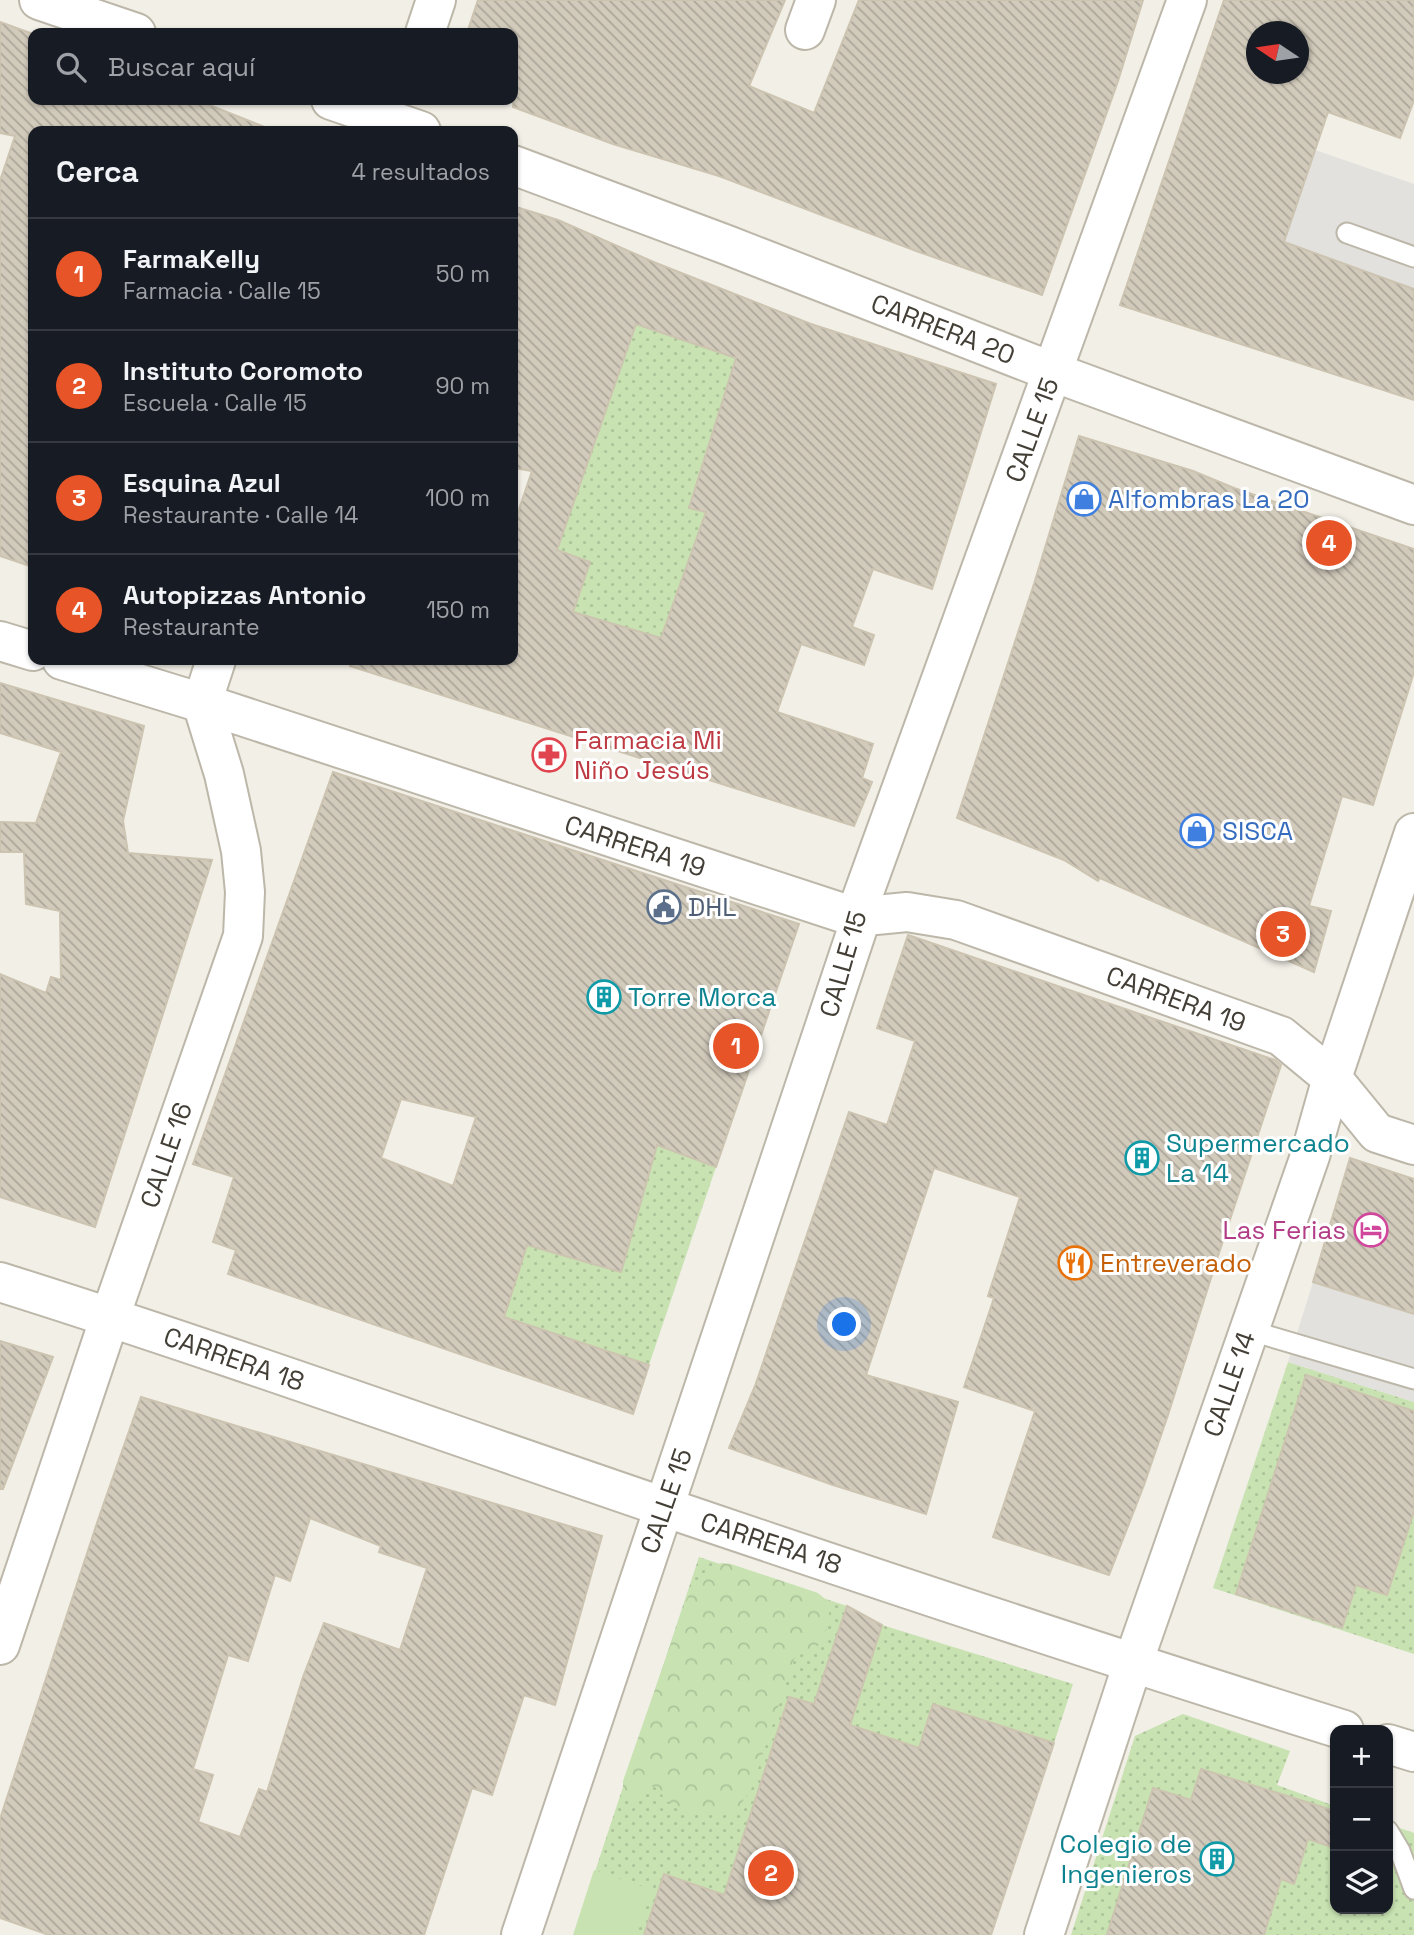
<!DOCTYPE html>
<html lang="es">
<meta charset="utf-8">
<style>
body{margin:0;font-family:"Space Grotesk",sans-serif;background:#20242c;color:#f1f3f6}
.controls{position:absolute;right:21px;bottom:21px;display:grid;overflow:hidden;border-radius:14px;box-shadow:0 2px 5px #0004}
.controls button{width:63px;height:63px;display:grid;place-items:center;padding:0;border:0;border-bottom:2px solid #363941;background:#171b24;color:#f1f3f6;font:35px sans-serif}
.compass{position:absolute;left:1246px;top:21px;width:63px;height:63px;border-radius:50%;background:#171b24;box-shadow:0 2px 5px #0004;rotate:283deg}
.you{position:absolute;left:845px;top:1325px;width:24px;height:24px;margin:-18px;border:5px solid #fff;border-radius:50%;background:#1a73e8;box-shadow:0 0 0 10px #1a73e833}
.badge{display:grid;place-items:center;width:46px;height:46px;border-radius:50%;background:#e65428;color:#fff;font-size:23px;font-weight:700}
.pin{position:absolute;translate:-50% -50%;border:4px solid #fff;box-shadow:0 2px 7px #0006}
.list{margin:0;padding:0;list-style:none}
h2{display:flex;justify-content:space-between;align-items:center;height:91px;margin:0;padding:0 28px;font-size:30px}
h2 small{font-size:23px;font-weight:400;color:#9ea1a6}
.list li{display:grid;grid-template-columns:46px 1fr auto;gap:21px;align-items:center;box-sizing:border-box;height:112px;padding:0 28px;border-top:2px solid #363941}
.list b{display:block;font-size:26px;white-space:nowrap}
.list p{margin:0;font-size:23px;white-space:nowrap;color:#9ea1a6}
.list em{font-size:23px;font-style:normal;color:#9ea1a6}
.icon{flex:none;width:38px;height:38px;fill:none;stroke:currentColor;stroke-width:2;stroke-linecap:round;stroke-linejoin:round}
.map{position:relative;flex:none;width:1414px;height:1935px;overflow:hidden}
.search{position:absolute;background:#171b24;box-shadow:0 2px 5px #0004;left:28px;top:28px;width:490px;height:77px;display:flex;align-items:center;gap:18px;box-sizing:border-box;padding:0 24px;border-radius:14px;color:#9ea1a6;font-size:26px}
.panel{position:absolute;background:#171b24;box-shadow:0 2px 5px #0004;left:28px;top:126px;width:490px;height:539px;border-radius:14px}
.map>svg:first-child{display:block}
.grass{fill:url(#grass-dots)}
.forest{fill:url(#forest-crowns)}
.garden{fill:#c8e2b2}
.parking{fill:#e2e1dd}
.building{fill:url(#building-back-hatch);stroke:#ccc3b0;stroke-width:2;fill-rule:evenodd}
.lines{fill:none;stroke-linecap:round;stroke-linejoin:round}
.service-casing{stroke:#bcb7a9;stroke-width:23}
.minor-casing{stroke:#bcb7a9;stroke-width:42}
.service{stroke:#fff;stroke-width:19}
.minor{stroke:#fff;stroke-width:38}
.labels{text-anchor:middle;stroke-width:6;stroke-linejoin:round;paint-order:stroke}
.street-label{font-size:26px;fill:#433f36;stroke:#fff}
.shop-label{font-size:26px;fill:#366cbe;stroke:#fff;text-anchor:start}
.health-label{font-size:26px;fill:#be3a42;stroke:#fff;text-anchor:start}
.service-label{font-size:26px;fill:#4e5e75;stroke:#fff;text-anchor:start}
.culture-label{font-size:26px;fill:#0d838f;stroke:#fff;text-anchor:start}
.hotel-label{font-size:26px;fill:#b23c85;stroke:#fff;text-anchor:end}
.food-label{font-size:26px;fill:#c56008;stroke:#fff;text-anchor:start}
</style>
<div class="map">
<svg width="1414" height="1935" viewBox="0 0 1414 1935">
<defs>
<pattern id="grass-dots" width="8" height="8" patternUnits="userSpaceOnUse" patternTransform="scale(1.75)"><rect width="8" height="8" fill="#c8e2b2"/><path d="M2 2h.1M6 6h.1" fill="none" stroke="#adc39a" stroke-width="1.8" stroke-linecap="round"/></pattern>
<pattern id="forest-crowns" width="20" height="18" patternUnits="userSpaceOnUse" patternTransform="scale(1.75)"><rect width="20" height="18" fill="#c8e2b2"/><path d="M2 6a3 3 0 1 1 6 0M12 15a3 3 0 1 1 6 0" fill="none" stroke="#adc39a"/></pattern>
<pattern id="building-back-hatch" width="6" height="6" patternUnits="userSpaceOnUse" patternTransform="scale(1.75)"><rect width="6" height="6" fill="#d2cbbc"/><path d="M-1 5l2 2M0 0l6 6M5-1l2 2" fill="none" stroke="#aca69a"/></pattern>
</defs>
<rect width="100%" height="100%" fill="#f1efe6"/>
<path class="grass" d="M636 324 745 361 719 412 689 507 736 521 661 639 572 614 590 562 557 550Z
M656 1144 716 1167 649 1365 504 1317 527 1245 621 1272Z
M1288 1362 1414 1402V1654L1213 1588Z
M699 1557 847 1606 814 1704 789 1697 724 1895 664 1875 644 1935H574Z
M882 1625 1073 1684 1054 1743 933 1704 916 1757 884 1785 898 1741 850 1725Z
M1183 1714 1290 1751 1277 1785 1335 1806V1909H1388V1824L1414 1833V1935H1071L1135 1736Z"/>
<path class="forest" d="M722 1563 731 1564 818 1593 825 1599 830 1617 828 1625 822 1641 811 1654H802L794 1659 751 1790 736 1811C707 1818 673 1819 658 1788L650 1786 637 1798H627L623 1789V1781L685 1603C693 1586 703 1568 722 1563Z"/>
<path class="garden" d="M594 1870 651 1889 636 1935H573Z"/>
<path class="parking" d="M1315 150 1414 184V289L1284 242Z
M1313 1282 1414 1314V1402L1288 1362Z"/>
<path class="building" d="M478 0H785L749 86 814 113 859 0H1143L1118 81 1042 295 919 252 719 176 613 144 513 107V33H467Z
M1224 0H1414V100L1400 138 1328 112 1284 242 1414 289V400L1120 305ZM1256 32H1298V74H1256Z
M0 22 33 34V100H197L272 130 33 131V567L0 556V181L15 136 0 133Z
M513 206 558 220 656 263 811 324 996 384 932 589 873 569 852 627 874 635 864 665 801 644 777 712 873 744 862 778 872 782 854 826 350 666 351 660H513V527L532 471 513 468ZM636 324 736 358 689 508 706 512 661 638 573 612 590 562 557 550Z
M1079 436 1193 471 1234 488 1414 549V672L1373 805 1342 796 1309 906 1331 911 1314 972 1100 878 1098 881 1064 860 957 818 1034 584Z
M0 683 144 726 123 821 128 853 212 860 95 1227 0 1197V974L46 993 51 977 61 980 60 911 26 904 24 852H0V822L36 823 61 752 0 733Z
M333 772 799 924 716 1167 657 1145 621 1272 527 1245 504 1317 649 1365 633 1414 228 1274 236 1250 213 1242 234 1177 193 1164ZM401 1099 476 1117 453 1186 381 1158Z
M908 935 1275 1060 1281 1065 1216 1262 1168 1415 1144 1485 1109 1575 993 1537 1035 1411 964 1387 994 1298 988 1296 1020 1197 934 1168 866 1375 958 1402 926 1514 833 1485 729 1448 755 1386 849 1112 887 1125 915 1041 877 1028Z
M1350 1158 1414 1179V1314L1313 1282Z
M0 1341 53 1357 3 1489H0Z
M1306 1375 1414 1411V1511L1387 1595 1356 1585 1342 1628 1236 1594Z
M141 1397 602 1536 555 1705 524 1695 492 1795 472 1788 424 1935H49L0 1918V1819L98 1520ZM310 1518 381 1546 379 1552 427 1568 400 1650 324 1623 303 1677 267 1792 259 1789 240 1837 198 1822 213 1775 193 1769 228 1655 248 1661 275 1575 290 1581Z
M847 1606 882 1625 850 1725 919 1748 933 1704 1054 1743 991 1935H644L664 1874 724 1895 789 1697 814 1704Z
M1201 1769 1335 1811V1848L1308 1839 1294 1884 1281 1879 1264 1935H1107L1153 1788 1191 1800Z"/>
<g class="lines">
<defs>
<path id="service" d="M1347 233 1414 257
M1248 1330 1414 1379
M1388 1831 1400 1851 1414 1889"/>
<path id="minor" d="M39 0 136 33
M805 30 816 0
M425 33 436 0
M331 100 421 131
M513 165 727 245 1053 372 1414 505
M0 641 33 651
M62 660 202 703 855 917 907 912 956 920 1281 1036 1332 1078 1377 1133 1414 1145
M0 1282C222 1352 441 1431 661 1506 888 1583 1116 1659 1344 1730
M0 1645 110 1317 243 936 245 892 241 851 224 774 202 703 216 660
M1388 1744 1414 1752
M521 1935 858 927 855 917 1187 0
M1044 1935 1133 1663 1310 1156 1332 1078 1414 833"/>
</defs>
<use href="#service" class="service-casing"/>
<use href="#minor" class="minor-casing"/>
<use href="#service" class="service"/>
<use href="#minor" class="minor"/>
</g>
<defs>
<symbol id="shop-ring" viewBox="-11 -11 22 22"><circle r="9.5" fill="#fff" stroke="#3f7fe0" stroke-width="1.5"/><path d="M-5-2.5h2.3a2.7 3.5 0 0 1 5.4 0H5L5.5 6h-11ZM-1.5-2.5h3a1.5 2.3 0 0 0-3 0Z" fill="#3f7fe0"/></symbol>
<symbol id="pharmacy-ring" viewBox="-11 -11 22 22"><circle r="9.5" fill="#fff" stroke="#e0444e" stroke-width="1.5"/><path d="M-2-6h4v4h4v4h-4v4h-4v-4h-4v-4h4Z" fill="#e0444e"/></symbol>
<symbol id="civic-ring" viewBox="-11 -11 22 22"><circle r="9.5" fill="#fff" stroke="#5c6f8a" stroke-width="1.5"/><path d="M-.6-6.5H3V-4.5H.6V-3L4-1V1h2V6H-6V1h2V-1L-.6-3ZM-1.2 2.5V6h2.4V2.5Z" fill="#5c6f8a"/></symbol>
<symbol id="building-ring" viewBox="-11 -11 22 22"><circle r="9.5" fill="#fff" stroke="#0f9aa8" stroke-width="1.5"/><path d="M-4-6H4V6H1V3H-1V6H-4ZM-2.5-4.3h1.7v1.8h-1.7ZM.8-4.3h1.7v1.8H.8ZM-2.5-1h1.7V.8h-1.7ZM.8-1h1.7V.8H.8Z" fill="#0f9aa8"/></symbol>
<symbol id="hotel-ring" viewBox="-11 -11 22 22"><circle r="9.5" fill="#fff" stroke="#d1479c" stroke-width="1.5"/><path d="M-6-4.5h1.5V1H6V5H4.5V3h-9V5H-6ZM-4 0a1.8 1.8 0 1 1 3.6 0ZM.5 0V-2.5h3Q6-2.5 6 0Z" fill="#d1479c"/></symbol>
<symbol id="restaurant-ring" viewBox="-11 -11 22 22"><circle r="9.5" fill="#fff" stroke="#e8710a" stroke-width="1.5"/><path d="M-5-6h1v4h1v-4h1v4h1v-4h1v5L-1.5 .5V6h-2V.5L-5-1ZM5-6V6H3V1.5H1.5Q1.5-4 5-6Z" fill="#e8710a"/></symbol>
</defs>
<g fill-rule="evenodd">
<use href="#shop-ring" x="1065" y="480" width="38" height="38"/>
<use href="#pharmacy-ring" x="530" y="736" width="38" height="38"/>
<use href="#shop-ring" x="1178" y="812" width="38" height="38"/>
<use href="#civic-ring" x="645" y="888" width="38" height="38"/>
<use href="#building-ring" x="585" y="978" width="38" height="38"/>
<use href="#building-ring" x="1123" y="1139" width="38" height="38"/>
<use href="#hotel-ring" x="1352" y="1211" width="38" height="38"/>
<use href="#restaurant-ring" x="1056" y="1244" width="38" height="38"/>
<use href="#building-ring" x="1198" y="1840" width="38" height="38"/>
</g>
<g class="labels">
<g class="street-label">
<text transform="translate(943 329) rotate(21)" y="9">CARRERA 20</text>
<text transform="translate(1032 430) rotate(-70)" y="9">CALLE 15</text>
<text transform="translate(635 846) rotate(18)" y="9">CARRERA 19</text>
<text transform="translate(843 964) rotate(-74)" y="9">CALLE 15</text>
<text transform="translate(1176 999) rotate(20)" y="9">CARRERA 19</text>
<text transform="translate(166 1155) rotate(-71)" y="9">CALLE 16</text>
<text transform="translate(234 1359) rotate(19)" y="9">CARRERA 18</text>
<text transform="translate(1229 1384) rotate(-71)" y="9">CALLE 14</text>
<text transform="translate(666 1501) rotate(-71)" y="9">CALLE 15</text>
<text transform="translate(771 1543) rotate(18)" y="9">CARRERA 18</text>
</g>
<g class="shop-label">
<text x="1108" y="508">Alfombras La 20</text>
<text x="1222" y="840">SISCA</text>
</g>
<g class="health-label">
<text x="574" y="749">Farmacia Mi<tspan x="574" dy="30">Niño Jesús</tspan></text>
</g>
<g class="service-label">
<text x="688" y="916">DHL</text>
</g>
<g class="culture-label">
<text x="628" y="1006">Torre Morca</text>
<text x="1166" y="1152">Supermercado<tspan x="1166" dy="30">La 14</tspan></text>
<text x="1192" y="1853" text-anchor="end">Colegio de<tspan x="1192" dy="30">Ingenieros</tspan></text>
</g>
<g class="hotel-label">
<text x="1346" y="1239">Las Ferias</text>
</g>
<g class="food-label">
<text x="1100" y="1272">Entreverado</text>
</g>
</g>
</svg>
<div class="controls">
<button>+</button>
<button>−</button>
<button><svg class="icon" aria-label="layers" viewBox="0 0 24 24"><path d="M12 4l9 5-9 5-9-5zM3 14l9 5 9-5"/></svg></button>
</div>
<svg class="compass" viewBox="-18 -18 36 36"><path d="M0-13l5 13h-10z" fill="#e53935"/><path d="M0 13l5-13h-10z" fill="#9ea1a6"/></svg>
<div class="you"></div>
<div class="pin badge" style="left:736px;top:1046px">1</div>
<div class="pin badge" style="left:771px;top:1873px">2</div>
<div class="pin badge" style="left:1283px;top:934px">3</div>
<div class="pin badge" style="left:1329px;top:543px">4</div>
<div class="search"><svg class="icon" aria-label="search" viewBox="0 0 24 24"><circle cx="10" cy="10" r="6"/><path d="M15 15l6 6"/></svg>Buscar aquí</div>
<section class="panel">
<h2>Cerca<small>4 resultados</small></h2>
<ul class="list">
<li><span class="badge">1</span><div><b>FarmaKelly</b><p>Farmacia · Calle 15</p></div><em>50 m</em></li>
<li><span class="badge">2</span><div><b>Instituto Coromoto</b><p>Escuela · Calle 15</p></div><em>90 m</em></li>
<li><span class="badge">3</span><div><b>Esquina Azul</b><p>Restaurante · Calle 14</p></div><em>100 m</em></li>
<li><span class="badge">4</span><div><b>Autopizzas Antonio</b><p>Restaurante</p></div><em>150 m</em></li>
</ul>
</section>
</div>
